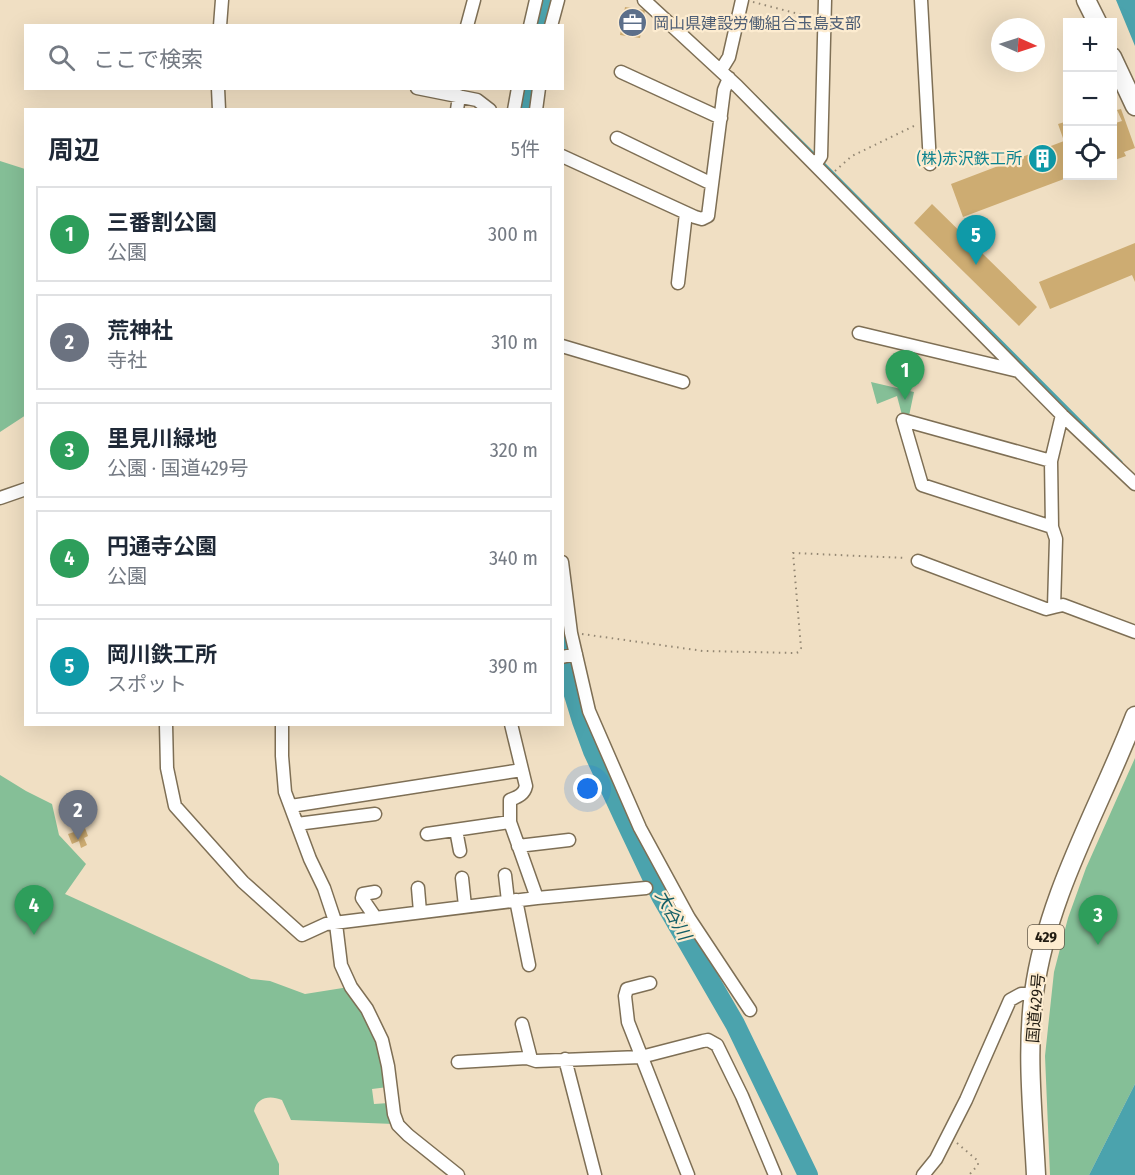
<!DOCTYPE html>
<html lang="ja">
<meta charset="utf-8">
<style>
body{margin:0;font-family:"Fira Sans Condensed","Noto Sans JP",sans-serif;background:#f6f6f7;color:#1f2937}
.controls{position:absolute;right:18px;top:18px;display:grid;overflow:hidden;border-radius:0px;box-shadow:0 6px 24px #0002}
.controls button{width:54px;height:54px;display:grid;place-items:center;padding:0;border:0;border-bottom:2px solid #e0e1e3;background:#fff;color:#1f2937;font:30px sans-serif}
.compass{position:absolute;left:991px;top:18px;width:54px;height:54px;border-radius:50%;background:#fff;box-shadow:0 6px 24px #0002;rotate:93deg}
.you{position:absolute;left:588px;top:789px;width:21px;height:21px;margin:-15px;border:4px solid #fff;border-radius:50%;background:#1a73e8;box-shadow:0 0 0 9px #1a73e833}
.badge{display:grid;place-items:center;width:39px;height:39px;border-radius:50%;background:#111827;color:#fff;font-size:20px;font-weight:700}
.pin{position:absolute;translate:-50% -50px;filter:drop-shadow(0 2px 3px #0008)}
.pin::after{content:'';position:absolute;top:32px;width:21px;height:18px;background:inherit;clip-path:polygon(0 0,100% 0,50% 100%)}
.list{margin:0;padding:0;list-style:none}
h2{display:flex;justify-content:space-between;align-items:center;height:78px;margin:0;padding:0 24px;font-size:26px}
h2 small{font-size:20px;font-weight:400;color:#747a83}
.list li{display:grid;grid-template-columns:39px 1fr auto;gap:18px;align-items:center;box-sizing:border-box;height:96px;margin:0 12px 12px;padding:0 12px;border:2px solid #e0e1e3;border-radius:0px}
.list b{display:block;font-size:22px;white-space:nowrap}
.list p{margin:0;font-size:20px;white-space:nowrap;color:#747a83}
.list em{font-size:20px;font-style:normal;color:#747a83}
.icon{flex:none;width:33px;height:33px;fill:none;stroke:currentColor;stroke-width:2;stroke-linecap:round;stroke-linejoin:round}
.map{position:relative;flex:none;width:1135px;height:1175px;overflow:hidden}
.search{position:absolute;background:#fff;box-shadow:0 6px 24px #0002;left:24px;top:24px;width:540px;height:66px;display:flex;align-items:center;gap:15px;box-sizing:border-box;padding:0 21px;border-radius:0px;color:#747a83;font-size:22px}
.panel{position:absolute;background:#fff;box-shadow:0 6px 24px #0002;left:24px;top:108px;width:540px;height:618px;border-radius:0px}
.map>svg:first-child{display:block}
.green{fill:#85bf97}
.water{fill:#4ba3ad}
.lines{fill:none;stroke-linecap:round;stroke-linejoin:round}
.stream{stroke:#4ba3ad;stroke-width:3}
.river{stroke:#4ba3ad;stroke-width:20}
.building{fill:#cdac72}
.minor-casing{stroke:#7e6f55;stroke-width:15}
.highway-casing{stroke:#7e6f55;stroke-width:21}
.path{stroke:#938773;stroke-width:2;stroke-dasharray:1.5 4.5;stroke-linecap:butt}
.minor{stroke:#fff;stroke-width:12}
.highway{stroke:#fff;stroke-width:18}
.labels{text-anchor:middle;stroke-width:4.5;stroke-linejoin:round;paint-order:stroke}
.shield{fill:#fdecd0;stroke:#635a4a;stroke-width:1.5}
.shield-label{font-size:15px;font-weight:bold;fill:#211b11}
.service-label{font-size:16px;fill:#4e5e75;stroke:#fdecd0;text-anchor:start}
.culture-label{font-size:16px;fill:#0d838f;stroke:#fdecd0;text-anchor:end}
.street-label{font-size:16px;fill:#211b11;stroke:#fdecd0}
.water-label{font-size:18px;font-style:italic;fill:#155f66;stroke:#fdecd0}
</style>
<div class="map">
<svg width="1135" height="1175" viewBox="0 0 1135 1175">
<rect width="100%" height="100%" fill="#f0dfc3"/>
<path class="green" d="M0 161 25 169 26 415 0 432Z
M871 382 914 392 909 416 902 415 897 396 877 404Z
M1135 758V1084L1089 1175H1050L1045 1056 1054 972 1068 918 1086 868Z
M0 775 26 791 52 804 59 835 86 864 65 894 251 979 270 981 305 994 349 987 375 1030 388 1087 372 1089 374 1104 389 1103 394 1124 291 1120 282 1100C270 1095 257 1097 254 1111L279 1164V1175H0Z"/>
<path class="water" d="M1116 0H1135V46Z
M1135 1084V1175H1089Z"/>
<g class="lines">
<path class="stream" d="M755 96 816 156
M821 161 1121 462"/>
<path class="river" d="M540 26 547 0
M524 110 528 88
M562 645 565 665 582 721 593 751 624 818 661 896 735 1024 808 1175"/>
</g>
<path class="building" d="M625 7 645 10 640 38 620 35Z
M1121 109 1135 148 1124 152 1126 156 1112 161V124L1122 121 1117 110Z
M1068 121V176H1072L963 217 951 184 1064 141 1058 124Z
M932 204 1037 307 1019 326 914 223Z
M1135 243V282L1132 275 1050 309 1039 282Z
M78 827 81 830 85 828 88 836 84 838 87 845 81 848 79 841 72 844 68 834 74 832 73 829Z"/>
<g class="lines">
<defs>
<path id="minor" d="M644 0 737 86 1062 415 1051 461 1052 527 1056 539 1054 607 1063 605 1135 632
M921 0 930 164
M220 26 222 0
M467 26 474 0
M530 26 536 0
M551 26 558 0
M721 70 729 57 742 0
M621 72 721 118
M218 88 219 110
M417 88 477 100 490 110
M457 110 459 96
M514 110 518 88
M536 110 539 88
M617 138 712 184
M562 156 695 217 702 219 708 216 724 90 729 78
M815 165 821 156 825 0
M678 283 686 213
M859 333 1018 371
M562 346 683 382
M1062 415 1135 484
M1051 461 903 420 922 485 1052 527
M0 498 26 489
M918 561 1046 609 1054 607
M562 562 571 633 589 711 640 828 689 918 750 1010
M562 657 576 654
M166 724 167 768 175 806 243 882 302 935 326 924 537 898 510 822V800C517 797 524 795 526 786L511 724
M282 724V756L285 792 310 859 324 888 336 924 341 965 351 987 367 1009 382 1040 388 1066 394 1114 398 1125 408 1135 458 1175
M291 806 522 770
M297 824 375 814
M456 830 460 851
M427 834 510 822
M518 846 569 840
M505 875 508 901
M462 878 465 906
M418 888 420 912
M375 892 363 894 362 898 375 917
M537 898 646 888
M516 900 529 965
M650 983 627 989 625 996 628 1022 688 1175
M522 1024 531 1059
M565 1059 595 1175
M458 1062 527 1058 536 1061 641 1057 703 1041 708 1040 717 1045 742 1096 775 1175
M923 1175 936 1159 966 1100 1010 1000 1021 994H1034"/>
<path id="highway" d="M1086 0 1097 22
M1112 57 1135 106
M1036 1175C1033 1115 1026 1053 1034 993 1047 895 1100 807 1135 716"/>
</defs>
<use href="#minor" class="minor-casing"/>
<use href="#highway" class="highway-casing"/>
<path class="path" d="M753 2 814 18
M835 171 852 156 916 125
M582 634 703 651 796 653 799 652 801 648 793 553 906 558
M957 1143 978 1161V1165L969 1175"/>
<use href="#minor" class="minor"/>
<use href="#highway" class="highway"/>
</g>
<defs>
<symbol id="office-disc" viewBox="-11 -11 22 22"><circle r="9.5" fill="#5c6f8a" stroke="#fdecd0"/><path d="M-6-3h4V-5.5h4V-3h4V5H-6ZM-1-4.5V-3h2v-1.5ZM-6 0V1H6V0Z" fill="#fff"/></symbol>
<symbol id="building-disc" viewBox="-11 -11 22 22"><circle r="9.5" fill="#0f9aa8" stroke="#fdecd0"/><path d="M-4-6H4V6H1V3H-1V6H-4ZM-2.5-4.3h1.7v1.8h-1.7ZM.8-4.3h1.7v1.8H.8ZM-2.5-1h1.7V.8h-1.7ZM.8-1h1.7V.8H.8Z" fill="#fff"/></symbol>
</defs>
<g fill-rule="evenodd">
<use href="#office-disc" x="616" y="6" width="33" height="33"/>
<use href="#building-disc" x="1026" y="142" width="33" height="33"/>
</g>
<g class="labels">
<rect class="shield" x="1028" y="925" width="36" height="24" rx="4.5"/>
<g class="shield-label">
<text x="1046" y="942">429</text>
</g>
<g class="service-label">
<text x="653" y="29">岡山県建設労働組合玉島支部</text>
</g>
<g class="culture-label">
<text x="1022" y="164">(株)赤沢鉄工所</text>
</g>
<g class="street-label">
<text transform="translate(1035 1008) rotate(-85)" y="6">国道429号</text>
</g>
<g class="water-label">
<text transform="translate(673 915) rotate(61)" y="6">大谷川</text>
</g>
</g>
</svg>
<div class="controls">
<button>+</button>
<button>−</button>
<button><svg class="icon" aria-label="locate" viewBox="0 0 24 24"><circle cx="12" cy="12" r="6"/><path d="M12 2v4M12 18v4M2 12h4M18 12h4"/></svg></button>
</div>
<svg class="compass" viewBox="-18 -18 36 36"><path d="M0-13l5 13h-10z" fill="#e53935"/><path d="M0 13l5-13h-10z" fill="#747a83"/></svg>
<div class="you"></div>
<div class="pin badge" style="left:905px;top:400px;background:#2e9e5b">1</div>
<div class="pin badge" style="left:78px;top:840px;background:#6b7280">2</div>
<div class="pin badge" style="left:1098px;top:945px;background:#2e9e5b">3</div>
<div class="pin badge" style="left:34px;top:935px;background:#2e9e5b">4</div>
<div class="pin badge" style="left:976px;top:265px;background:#0f9aa8">5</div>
<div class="search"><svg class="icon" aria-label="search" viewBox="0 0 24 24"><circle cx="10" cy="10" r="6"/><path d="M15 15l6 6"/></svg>ここで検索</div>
<section class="panel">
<h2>周辺<small>5件</small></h2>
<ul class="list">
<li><span class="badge" style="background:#2e9e5b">1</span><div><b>三番割公園</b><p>公園</p></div><em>300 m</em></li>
<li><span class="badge" style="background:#6b7280">2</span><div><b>荒神社</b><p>寺社</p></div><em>310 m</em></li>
<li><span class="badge" style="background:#2e9e5b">3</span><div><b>里見川緑地</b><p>公園 · 国道429号</p></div><em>320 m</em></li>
<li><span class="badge" style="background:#2e9e5b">4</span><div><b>円通寺公園</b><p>公園</p></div><em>340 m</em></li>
<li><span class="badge" style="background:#0f9aa8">5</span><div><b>岡川鉄工所</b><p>スポット</p></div><em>390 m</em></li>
</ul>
</section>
</div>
